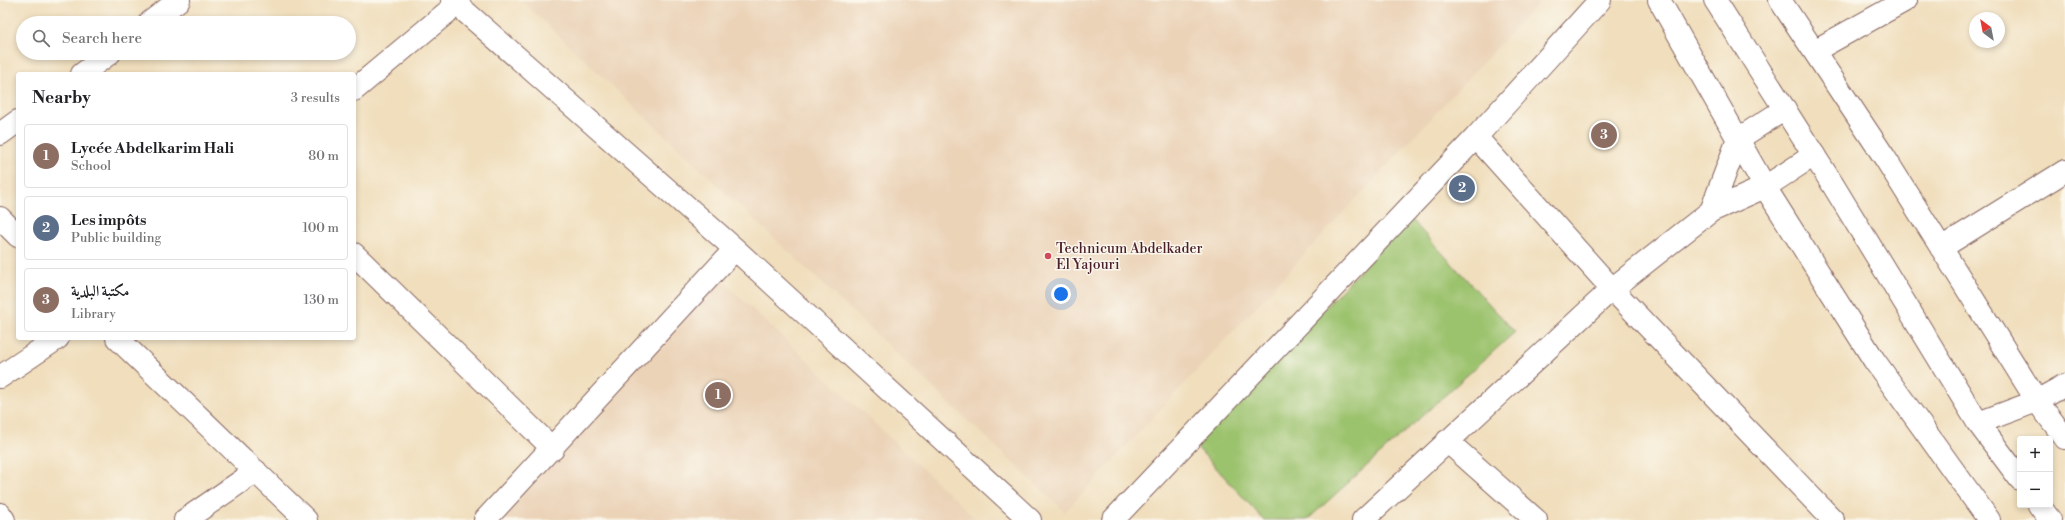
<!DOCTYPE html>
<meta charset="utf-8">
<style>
body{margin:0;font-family:"Libre Bodoni",Amiri,serif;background:#f2f2f2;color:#202124}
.controls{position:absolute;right:12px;bottom:12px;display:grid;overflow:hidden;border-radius:4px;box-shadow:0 2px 6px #0003}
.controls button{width:36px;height:36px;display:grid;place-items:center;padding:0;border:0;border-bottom:1px solid #e0e0e0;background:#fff;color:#202124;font:20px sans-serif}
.compass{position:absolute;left:1969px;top:12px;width:36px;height:36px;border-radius:50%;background:#fff;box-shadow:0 2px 6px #0003;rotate:328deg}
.you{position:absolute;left:1061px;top:294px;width:14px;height:14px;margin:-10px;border:3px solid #fff;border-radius:50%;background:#1a73e8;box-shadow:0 0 0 6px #1a73e833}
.badge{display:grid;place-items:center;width:26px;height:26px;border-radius:50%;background:#db2777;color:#fff;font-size:13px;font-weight:700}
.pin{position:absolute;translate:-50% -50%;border:2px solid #fff;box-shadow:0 1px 4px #0006}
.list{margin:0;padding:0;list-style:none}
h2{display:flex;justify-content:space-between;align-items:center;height:52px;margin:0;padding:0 16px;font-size:17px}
h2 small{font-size:13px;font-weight:400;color:#757577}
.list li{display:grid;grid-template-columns:26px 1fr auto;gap:12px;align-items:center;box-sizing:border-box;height:64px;margin:0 8px 8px;padding:0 8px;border:1px solid #e0e0e0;border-radius:4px}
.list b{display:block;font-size:15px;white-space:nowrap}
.list p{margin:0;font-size:13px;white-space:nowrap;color:#757577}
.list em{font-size:13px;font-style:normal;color:#757577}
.icon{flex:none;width:22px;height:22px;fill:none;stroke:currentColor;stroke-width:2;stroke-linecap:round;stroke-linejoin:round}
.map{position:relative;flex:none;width:2065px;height:520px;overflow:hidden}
.search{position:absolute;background:#fff;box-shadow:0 2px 6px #0003;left:16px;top:16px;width:340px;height:44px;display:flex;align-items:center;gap:10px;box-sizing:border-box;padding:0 14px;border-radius:22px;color:#757577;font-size:15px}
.panel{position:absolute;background:#fff;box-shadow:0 2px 6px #0003;left:16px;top:72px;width:340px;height:268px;border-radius:4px}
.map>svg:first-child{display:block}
.built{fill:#ebd3b8}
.green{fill:#9bc26d;stroke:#72704c}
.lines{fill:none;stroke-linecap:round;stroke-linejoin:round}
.minor-casing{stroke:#84625e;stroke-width:24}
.trunk-casing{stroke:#84625e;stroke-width:24}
.minor{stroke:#fff;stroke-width:22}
.trunk{stroke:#fff;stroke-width:22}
.poi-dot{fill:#d1495b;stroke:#fbf7ec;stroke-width:1.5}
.labels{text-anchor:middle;stroke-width:3;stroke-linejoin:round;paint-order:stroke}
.poi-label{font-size:14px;fill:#4a1f2b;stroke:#fbf7ec;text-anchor:start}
</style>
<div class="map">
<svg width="2065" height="520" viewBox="0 0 2065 520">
<rect width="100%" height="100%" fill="#fbf7ec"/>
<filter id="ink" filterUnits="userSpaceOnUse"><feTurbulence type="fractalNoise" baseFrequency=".025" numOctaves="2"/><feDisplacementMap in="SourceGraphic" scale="8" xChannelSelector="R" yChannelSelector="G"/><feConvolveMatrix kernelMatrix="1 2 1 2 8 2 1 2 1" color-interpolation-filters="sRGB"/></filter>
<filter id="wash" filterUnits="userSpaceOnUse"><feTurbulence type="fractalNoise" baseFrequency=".012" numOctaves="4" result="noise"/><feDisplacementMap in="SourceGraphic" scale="16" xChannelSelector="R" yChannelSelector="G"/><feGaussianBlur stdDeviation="0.9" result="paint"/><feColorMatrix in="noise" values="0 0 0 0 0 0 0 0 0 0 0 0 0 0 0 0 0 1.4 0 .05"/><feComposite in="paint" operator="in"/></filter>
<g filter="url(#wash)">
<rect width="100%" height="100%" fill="#f0debc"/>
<path class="built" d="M521 0H1541L1065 512Z
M711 270 977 520H475Z"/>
<path class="green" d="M1410 218 1515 332 1307 520H1264L1195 445Z"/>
</g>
<g filter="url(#ink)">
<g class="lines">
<defs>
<path id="minor" d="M452 0 735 249 1030 520
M1780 0 1885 158 2037 401 2065 438
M149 23 179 0
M1814 51 1906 0
M82 74 110 53
M354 90 457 4
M0 134 18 121
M1476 137 1612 289 1833 520
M1711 211 1738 139 1785 109
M0 218 18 236
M1941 248 2065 171
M354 254 553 449
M117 338 306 520
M0 377 58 338
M1978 423 2037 401 2065 385
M1447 441 1536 520
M0 514 4 520
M185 520 256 471
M485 520 735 249
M1113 520 1476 137 1600 0
M1363 520 1612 289 1711 211 1765 187 1814 155"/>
<path id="trunk" d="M1659 0 1765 187 1874 360 1989 520
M1715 0 1833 185 1978 423 2020 479
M2039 505 2050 520"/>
</defs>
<use href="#minor" class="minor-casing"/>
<use href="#trunk" class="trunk-casing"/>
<use href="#minor" class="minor"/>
<use href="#trunk" class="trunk"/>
</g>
</g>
<circle class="poi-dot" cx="1048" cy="256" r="4"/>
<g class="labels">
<g class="poi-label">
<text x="1056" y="253">Technicum Abdelkader<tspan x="1056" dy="16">El Yajouri</tspan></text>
</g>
</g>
</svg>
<div class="controls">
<button>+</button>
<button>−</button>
</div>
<svg class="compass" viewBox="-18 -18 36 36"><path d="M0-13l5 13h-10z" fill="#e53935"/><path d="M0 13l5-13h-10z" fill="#757577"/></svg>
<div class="you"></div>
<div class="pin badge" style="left:718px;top:395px;background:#8d6e63">1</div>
<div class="pin badge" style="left:1462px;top:188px;background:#5c6f8a">2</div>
<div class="pin badge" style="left:1604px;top:135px;background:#8d6e63">3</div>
<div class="search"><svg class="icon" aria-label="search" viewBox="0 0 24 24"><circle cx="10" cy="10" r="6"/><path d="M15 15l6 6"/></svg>Search here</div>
<section class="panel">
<h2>Nearby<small>3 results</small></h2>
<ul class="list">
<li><span class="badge" style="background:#8d6e63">1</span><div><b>Lycée Abdelkarim Hali</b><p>School</p></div><em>80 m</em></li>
<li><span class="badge" style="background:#5c6f8a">2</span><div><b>Les impôts</b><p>Public building</p></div><em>100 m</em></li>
<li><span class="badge" style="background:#8d6e63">3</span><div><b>مكتبة البلدية</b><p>Library</p></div><em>130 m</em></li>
</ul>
</section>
</div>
